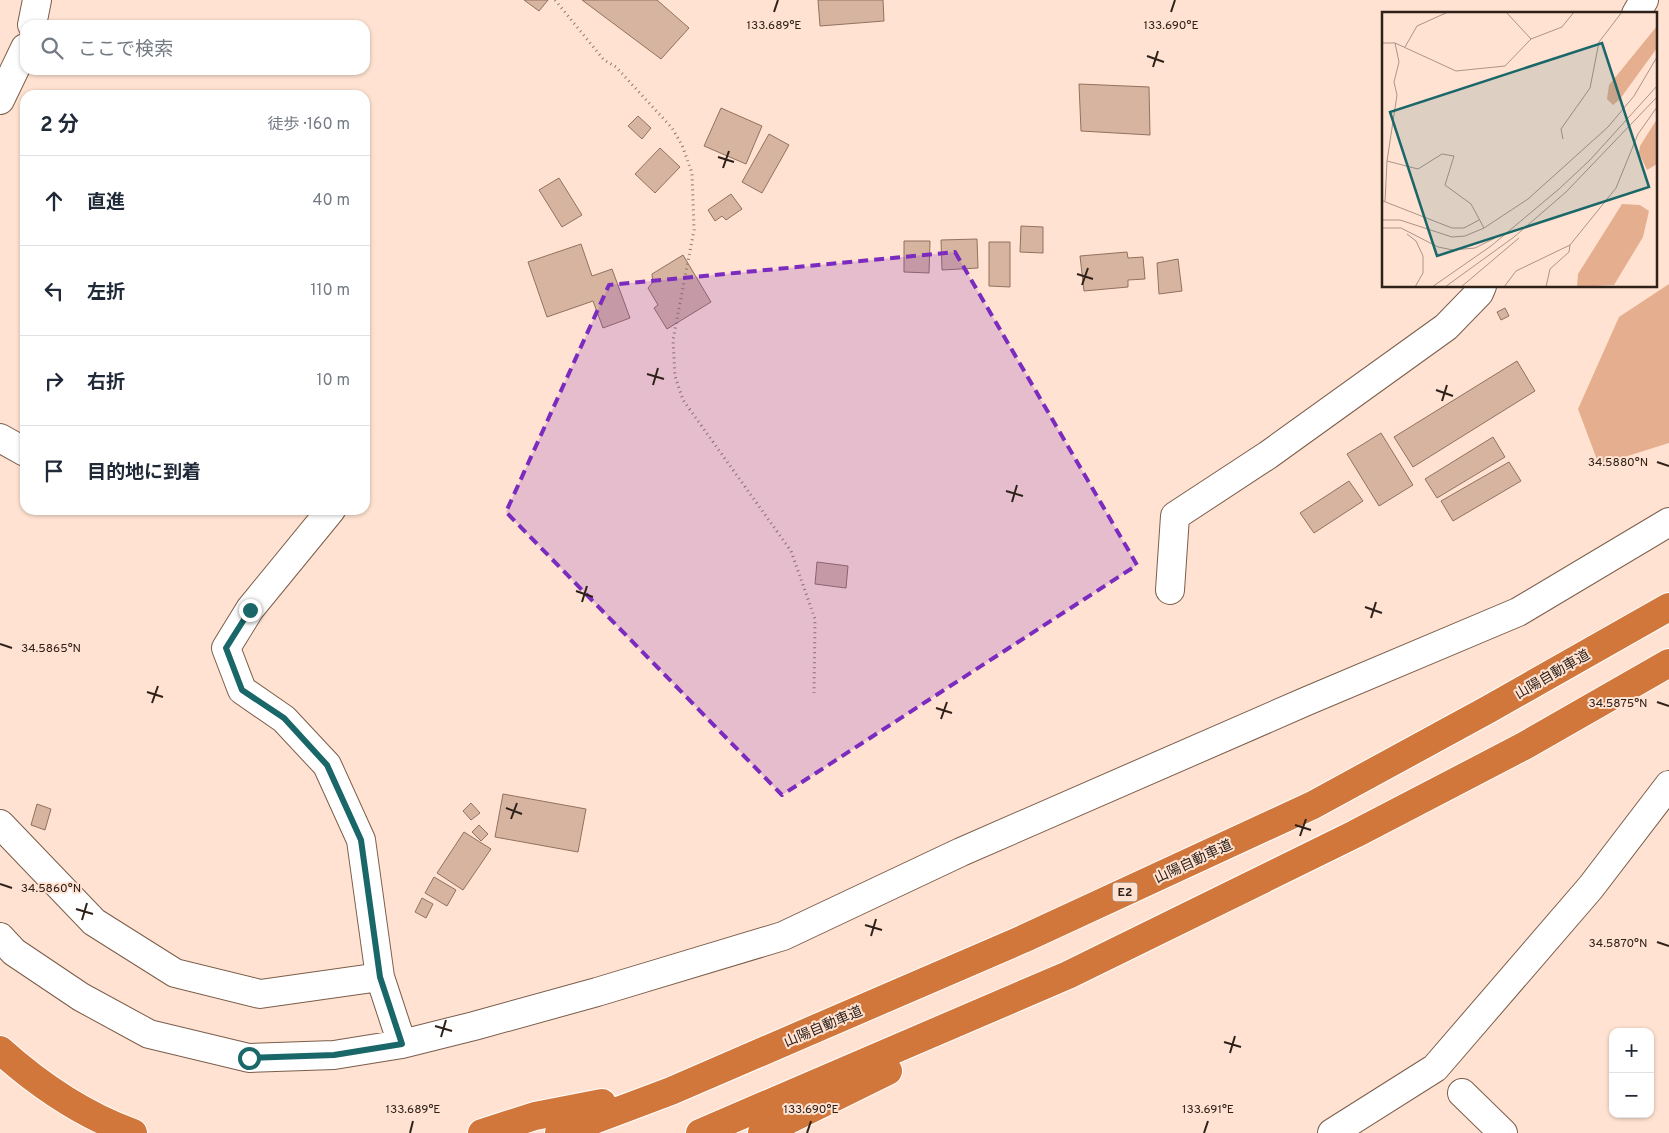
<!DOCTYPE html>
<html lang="ja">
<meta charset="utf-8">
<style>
body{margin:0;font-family:Overpass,"Noto Sans JP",sans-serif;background:#f2f2f3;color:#1f2937}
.controls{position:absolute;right:15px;bottom:15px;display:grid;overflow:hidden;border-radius:10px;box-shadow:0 1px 4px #0004}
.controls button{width:45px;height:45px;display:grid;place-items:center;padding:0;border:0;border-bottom:1px solid #e0e1e3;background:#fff;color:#1f2937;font:25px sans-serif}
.stop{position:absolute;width:15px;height:15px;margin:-11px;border:4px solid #196769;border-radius:50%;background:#fff}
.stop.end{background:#196769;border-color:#fff;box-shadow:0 1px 5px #0008}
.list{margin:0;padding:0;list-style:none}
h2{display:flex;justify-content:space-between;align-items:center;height:65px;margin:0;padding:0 20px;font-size:21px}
h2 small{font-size:16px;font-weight:400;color:#747a83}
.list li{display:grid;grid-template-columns:32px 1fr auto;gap:15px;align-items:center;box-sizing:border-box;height:90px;padding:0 20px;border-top:1px solid #e0e1e3}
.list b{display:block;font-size:19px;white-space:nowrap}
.list em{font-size:16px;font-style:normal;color:#747a83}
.icon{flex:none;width:28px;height:28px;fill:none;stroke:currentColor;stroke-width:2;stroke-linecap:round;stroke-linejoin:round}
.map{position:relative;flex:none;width:1669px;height:1133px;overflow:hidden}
.search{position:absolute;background:#fff;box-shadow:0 1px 4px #0004;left:20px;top:20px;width:350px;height:55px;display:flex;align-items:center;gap:12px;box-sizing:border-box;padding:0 18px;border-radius:15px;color:#747a83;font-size:19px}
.panel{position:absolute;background:#fff;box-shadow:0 1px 4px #0004;left:20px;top:90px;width:350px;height:425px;border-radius:15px}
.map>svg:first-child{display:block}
.green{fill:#e5af8f}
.building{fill:#d7b4a0;stroke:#91715f}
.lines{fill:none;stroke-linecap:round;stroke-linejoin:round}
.minor-casing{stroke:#7b5d4b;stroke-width:30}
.highway-casing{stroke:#fff;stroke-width:30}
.path{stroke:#8e7a6e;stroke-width:3;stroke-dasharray:1 4;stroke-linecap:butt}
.minor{stroke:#fff;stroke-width:28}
.highway{stroke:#d1773c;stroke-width:28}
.route{stroke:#196769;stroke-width:6}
.marked{fill:#7b2cbf;fill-opacity:0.2;stroke:#7b2cbf;stroke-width:4;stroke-dasharray:10 6;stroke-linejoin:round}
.ticks{fill:none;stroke:#2e2119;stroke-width:2}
.labels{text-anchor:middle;stroke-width:4;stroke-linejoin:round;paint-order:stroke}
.shield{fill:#ffe2d1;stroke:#6d5b50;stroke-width:1}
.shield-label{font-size:12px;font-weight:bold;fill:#2e2119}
.street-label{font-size:14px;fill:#2e2119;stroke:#ffe2d1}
.inset-road{fill:none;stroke:#ab9587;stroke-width:1}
.view{fill:#196769;fill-opacity:0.15;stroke:#196769;stroke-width:2.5}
.inset-edge{fill:none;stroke:#2e2119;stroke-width:2.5}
.ticks-label{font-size:12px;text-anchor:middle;fill:#2e2119;stroke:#ffe2d1;stroke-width:4;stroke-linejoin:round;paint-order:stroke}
</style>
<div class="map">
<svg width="1669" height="1133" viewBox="0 0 1669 1133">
<rect width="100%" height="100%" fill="#ffe2d1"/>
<path class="green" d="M1669 284V443L1599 465 1578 409 1619 317Z"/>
<path class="building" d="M524 0H548L539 11Z
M582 0H657L689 28 661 59Z
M818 0H883L884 21 820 26Z
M1079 84 1149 87 1150 135 1081 131Z
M721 108 762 126 746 164 704 146Z
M638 116 651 128 642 139 628 126Z
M769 134 789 145 762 193 742 182Z
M660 148 680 167 655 193 635 174Z
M559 178 582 215 562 227 539 190Z
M731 194 742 209 726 220 722 216 715 221 708 210Z
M1021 226 1043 227V253L1020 252Z
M977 239 978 268 942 270 941 240Z
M904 241H930L929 273 904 272Z
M989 242H1010V287L989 286Z
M581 244 592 276 612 269 630 318 603 328 593 301 547 317 528 262Z
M1127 252 1128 258 1143 257 1145 279 1128 280V287L1084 291 1080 256Z
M683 255 711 302 667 329 654 308 658 305 648 288 653 282 652 274Z
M1178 259 1182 291 1159 294 1157 263Z
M1505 308 1509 316 1501 320 1497 312Z
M1517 361 1535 391 1413 467 1394 437Z
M1381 433 1413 485 1379 506 1347 454Z
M1493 437 1505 457 1437 498 1425 479Z
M1509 462 1521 481 1453 521 1441 501Z
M1349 481 1363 501 1314 533 1300 513Z
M817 562 848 566 846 588 815 584Z
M503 794 586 809 578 852 495 837Z
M471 803 480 813 471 820 463 811Z
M37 804 51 809 45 830 31 825Z
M479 825 488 834 481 841 472 832Z
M464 832 491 849 463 890 437 873Z
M434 877 456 890 447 906 425 893Z
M422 898 433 904 426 918 415 912Z"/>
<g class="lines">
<defs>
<path id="minor" d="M1636 14 1644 0
M32 25 37 0
M0 100 25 48
M0 438 25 452
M331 510 250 609 226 648 242 690 284 719 327 765 361 840 380 977 402 1044
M1170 590 1175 516 1268 455 1446 327 1479 293 1482 286
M0 824 94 922 175 973 260 994 380 977
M0 937 14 952 81 997 149 1034 249 1058 334 1055 402 1044 474 1026 597 992 783 936 961 852 1307 701 1518 612 1669 522
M1462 1093 1503 1133
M1332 1133 1435 1068 1591 887 1669 785"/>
<path id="highway" d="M0 1050C39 1085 83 1115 133 1133
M482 1133 535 1116 602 1103
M559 1133 671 1091 1023 939 1313 805 1489 709 1669 607
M700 1133 1068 975 1355 834 1524 746 1669 663
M762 1133 888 1071"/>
</defs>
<use href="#minor" class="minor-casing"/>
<use href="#highway" class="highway-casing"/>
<path class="path" d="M555 0 604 60 616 67 672 128 682 145 692 173 694 230 673 340 675 376 683 400 791 551 815 619 814 693"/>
<use href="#minor" class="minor"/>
<use href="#highway" class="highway"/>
</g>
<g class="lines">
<path class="route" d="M249 1058 334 1055 402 1044 380 977 361 840 327 765 284 718 242 690 226 648 250 610"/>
</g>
<path class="marked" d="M955 252 1137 565 782 795 506 512 609 285Z"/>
<path class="ticks" d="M774 12 778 0M1171 12 1175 0M1147 56 1164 62M1153 67 1158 51M718 157 734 162M723 168 729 151M1077 274 1093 279M1082 285 1088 268M647 374 664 379M653 385 658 368M1436 390 1453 396M1442 401 1447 385M1657 462 1669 466M1006 491 1023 496M1012 502 1017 485M576 591 593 597M582 602 587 586M1365 607 1382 613M1371 618 1376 602M0 644 12 648M147 692 163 697M1657 702 1669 706M152 703 158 686M936 708 952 713M941 719 947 702M506 808 522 814M511 819 517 803M1295 825 1311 830M1300 836 1306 819M0 884 12 888M76 909 93 914M82 920 87 903M865 925 882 930M871 936 876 919M1657 942 1669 946M435 1026 452 1031M441 1037 446 1020M1224 1042 1241 1047M1230 1053 1235 1036M410 1133 413 1121M807 1133 811 1121M1204 1133 1208 1121"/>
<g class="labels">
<rect class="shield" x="1112.5" y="882.5" width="25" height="19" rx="4"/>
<g class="shield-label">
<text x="1125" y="896">E2</text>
</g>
<g class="street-label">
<text transform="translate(1552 674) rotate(-30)" y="5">山陽自動車道</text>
<text transform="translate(1193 861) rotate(-25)" y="5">山陽自動車道</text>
<text transform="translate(823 1026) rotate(-23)" y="5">山陽自動車道</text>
</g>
</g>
<g transform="translate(1382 12)">
<rect width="275" height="275" fill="#ffe2d1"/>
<path d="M275 14V36L238 87 231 93 225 87 227 73ZM275 107V152L265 158 257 141 258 134ZM240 192 258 193 267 199 261 225 232 273 195 275 196 262Z" fill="#e5af8f"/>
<path class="inset-road" d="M124 0 149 27M0 31H13L74 59 123 54 149 27 180 15 192 0M23 35 35 14 66 0M181 127 179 117 208 76 217 30 240 0M5 149 36 157 60 142 72 144 63 173 89 192 102 216M1 189 70 216H82L97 208M3 190 5 149 15 83 12 70 17 50 13 31M0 208H18L70 225 83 224 102 216 146 187 226 115 252 84 275 45M0 216H19L56 235 71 238 93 236 113 226M25 222 34 229 41 244V261L33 275M188 233 234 176 256 122 275 95M50 275 109 234 177 177 208 148 275 74M63 275 132 225 184 180 275 85M79 275 137 226M122 275 134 259 188 233 187 240 168 257 164 275"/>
<path class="view" d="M220 31 267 175 55 244 8 100Z"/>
<rect width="275" height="275" class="inset-edge"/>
</g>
<g class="ticks-label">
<text x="774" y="29">133.689°E</text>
<text x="1171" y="29">133.690°E</text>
<text x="1618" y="466">34.5880°N</text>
<text x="51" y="652">34.5865°N</text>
<text x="1618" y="707">34.5875°N</text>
<text x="51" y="892">34.5860°N</text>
<text x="1618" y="947">34.5870°N</text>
<text x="413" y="1113">133.689°E</text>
<text x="811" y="1113">133.690°E</text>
<text x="1208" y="1113">133.691°E</text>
</g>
</svg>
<div class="controls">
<button>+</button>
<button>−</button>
</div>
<div class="stop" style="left:249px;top:1058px"></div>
<div class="stop end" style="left:250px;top:610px"></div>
<div class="search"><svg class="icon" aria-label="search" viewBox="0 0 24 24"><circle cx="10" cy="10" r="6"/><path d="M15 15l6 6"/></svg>ここで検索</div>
<section class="panel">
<h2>2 分<small>徒歩 · 160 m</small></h2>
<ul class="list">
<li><svg class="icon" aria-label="ahead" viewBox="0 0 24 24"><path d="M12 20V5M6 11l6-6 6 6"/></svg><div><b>直進</b></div><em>40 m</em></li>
<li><svg class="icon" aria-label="left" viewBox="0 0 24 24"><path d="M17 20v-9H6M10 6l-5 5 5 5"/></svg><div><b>左折</b></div><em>110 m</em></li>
<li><svg class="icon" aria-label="right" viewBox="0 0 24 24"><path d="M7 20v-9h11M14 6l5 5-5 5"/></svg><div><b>右折</b></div><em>10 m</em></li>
<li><svg class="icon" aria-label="arrive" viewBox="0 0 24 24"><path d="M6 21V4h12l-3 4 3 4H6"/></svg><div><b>目的地に到着</b></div></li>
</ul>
</section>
</div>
